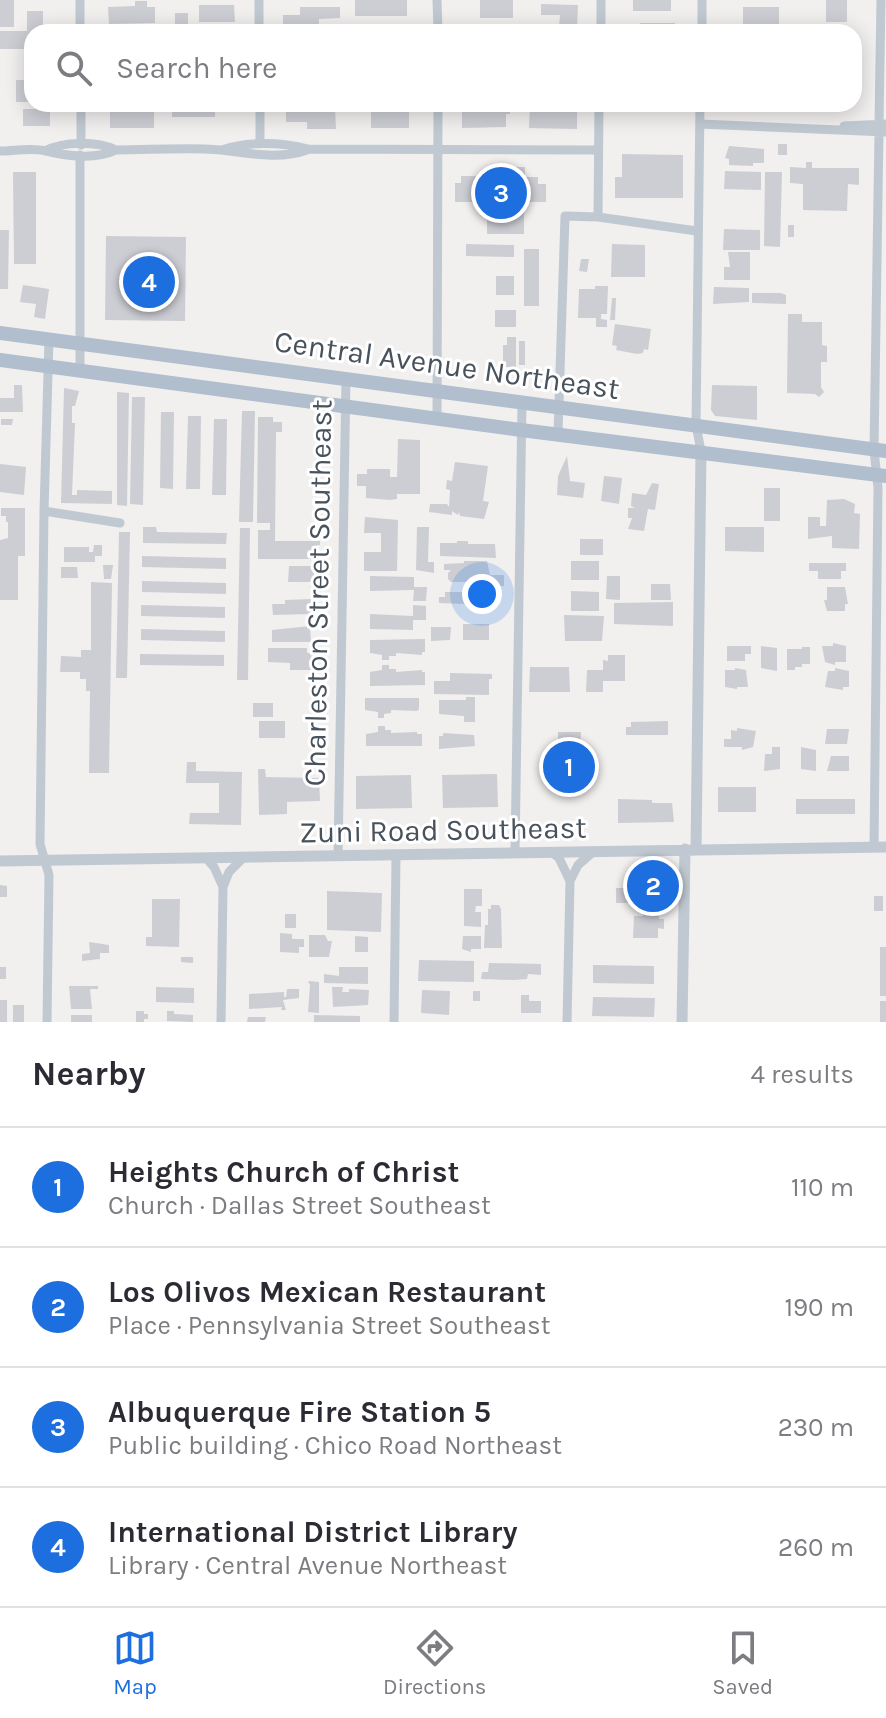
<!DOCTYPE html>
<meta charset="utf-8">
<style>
body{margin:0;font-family:Karla,sans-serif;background:#f2f2f3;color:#2b2b33}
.you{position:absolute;left:482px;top:594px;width:28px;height:28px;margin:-20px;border:6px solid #fff;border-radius:50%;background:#1a73e8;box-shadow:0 0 0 12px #1a73e833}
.badge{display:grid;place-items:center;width:52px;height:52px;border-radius:50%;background:#1d6ede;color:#fff;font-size:26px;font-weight:700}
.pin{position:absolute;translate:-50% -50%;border:4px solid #fff;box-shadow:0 2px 8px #0006}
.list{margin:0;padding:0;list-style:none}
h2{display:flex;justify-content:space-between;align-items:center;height:104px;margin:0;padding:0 32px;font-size:34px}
h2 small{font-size:26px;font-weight:400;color:#7c7c81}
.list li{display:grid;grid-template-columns:52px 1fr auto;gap:24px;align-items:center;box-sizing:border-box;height:120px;padding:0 32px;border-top:2px solid #e1e1e2}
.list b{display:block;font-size:30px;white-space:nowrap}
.list p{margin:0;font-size:26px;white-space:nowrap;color:#7c7c81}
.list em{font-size:26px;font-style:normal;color:#7c7c81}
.icon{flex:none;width:44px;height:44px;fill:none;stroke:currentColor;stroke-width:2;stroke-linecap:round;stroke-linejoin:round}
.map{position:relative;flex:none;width:886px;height:1022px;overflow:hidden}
.search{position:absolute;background:#fff;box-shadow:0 4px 20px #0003;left:24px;right:24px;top:24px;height:88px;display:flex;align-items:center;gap:20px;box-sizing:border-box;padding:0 28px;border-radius:24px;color:#7c7c81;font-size:30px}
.sheet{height:584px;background:#fff}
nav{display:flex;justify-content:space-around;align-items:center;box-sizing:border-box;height:112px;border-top:2px solid #e1e1e2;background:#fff;font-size:22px;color:#7c7c81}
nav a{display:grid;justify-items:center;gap:4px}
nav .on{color:#1d6ede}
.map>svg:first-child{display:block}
.building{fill:#ccced4}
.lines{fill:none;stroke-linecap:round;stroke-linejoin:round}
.minor{stroke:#c0c9d1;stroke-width:9}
.tertiary{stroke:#c0c9d1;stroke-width:11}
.primary{stroke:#b0becd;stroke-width:14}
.labels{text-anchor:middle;stroke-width:6;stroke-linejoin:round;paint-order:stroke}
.street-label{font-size:30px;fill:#48525c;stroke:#fff}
</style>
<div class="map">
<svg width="886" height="1022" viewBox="0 0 886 1022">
<rect width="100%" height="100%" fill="#f2efef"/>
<path class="building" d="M0 0H14V27H0Z
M355 0H407V16H355Z
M480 0H513V18H480Z
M633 0H671V11H633Z
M826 0H847V22H826Z
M135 1H147V7H155V23L109 24 108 7 135 6Z
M541 4 578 5 577 28H559L560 15H541Z
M199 5H234L235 22H199Z
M300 7H340V18L319 19V25H299V30H283V15H300Z
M743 7H779V32H743Z
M27 11H43V32H32V49H0V31H27Z
M175 13H188V24H175Z
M640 23H675V32H640Z
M491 26V28H506V32H462V27Z
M199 27H235V32H199Z
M109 28H140V32H109Z
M16 80H27V87H32V102H16Z
M172 104H215V117H172Z
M504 104H510V114H506V127L462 128V108H504Z
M530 106 577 107V129L529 128Z
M335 108 336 129H307V122H286V109Z
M23 109H50V126H23Z
M371 109H409V128H371Z
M110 110H154V128H110Z
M778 144H787V155H778Z
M729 146 764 149V163H753V166L729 165V159L725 158Z
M622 154 683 155V198H615V177H622Z
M806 162H812V168H859V185L848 184 847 211 803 210V184L790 183V167L806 168Z
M489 167H525V177H538V184H546V202H524V234H487V202H455V183H461V176H489Z
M725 171 761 172V190L724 189Z
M13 172H36V264H14Z
M765 172H782L780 247 764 246Z
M788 225H794V237H788Z
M724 229 760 230V250H723Z
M0 230H9L8 289H0Z
M106 236 186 237 185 321 105 320Z
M466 244 514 245V257L466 256Z
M612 244 645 245V277H611Z
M524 249H539V306H524Z
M728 252H750V280H724V267H730Z
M581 259H589L587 272 579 271Z
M496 276H514V295H496Z
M23 285 49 289 45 319 34 317 36 304 20 302Z
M595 286H608L607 314H601V319L607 320V327H596V318H578L579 289H595Z
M714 287 749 288V302L713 304Z
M752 293H781L786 295V304L752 303Z
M612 298H616L615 320H610Z
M495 310H516V327H495Z
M788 314H802V322H822V345L827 346V362H821V387L824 392 819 397 815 394 787 393Z
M615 324 651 329 648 350 644 349 643 353 637 354 616 350 617 346 612 345Z
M507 337H516V367H503V345H507Z
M519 341H525V365H519Z
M14 385H22L23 412H0V398H14Z
M712 385 757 386V420L715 416 711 410Z
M64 388 79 391 75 406H72V423H75L72 495H77V490L112 491V504L61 503Z
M117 392 129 393 127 506 117 505Z
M132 397H145L143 505 130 504Z
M242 411H255L253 522H239Z
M161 412H174L173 489 160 488Z
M188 416H201L200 489H186Z
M258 417H273V422H282V432H276L275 541H320V545H317V559H258V530H270V523H257Z
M1 419H13L12 425H1Z
M214 419H227L226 495H212Z
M398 439 420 440V494H397V499L390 500 366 498V486H357V474H367V469H390V477H397Z
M567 456 570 481 585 483 583 498 557 495 558 476Z
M455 462 488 466 483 501 489 502 484 519 460 516 459 512 458 515 452 511V515L429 512 430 504H447L449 507 450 490 446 489 447 480 452 481Z
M0 464 26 467 24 495 0 492Z
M604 476 622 478 619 504 601 501Z
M652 483 659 484 655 510 648 509 644 531 628 529 632 518H628V508H635L631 506 632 493 646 495Z
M764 488H780V521H764Z
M844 499 855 504 854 513 860 514 859 549 832 548V536L808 539V517H820V526H826L827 500Z
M1 508H25V556H18V600H0V540L8 538V522H6V516H1Z
M365 517 398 520 397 571H364V552H381V533H364Z
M143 527H156L157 532 227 533 226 544 143 543Z
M417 527H429L428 562H434V573L416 570Z
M725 527H764V552L725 551Z
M240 528H250L248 680H237Z
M119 532H130L127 678H116Z
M580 539H603V555H580Z
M457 541H468V544H495L496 558 440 556V543H457Z
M94 545H102V556H95V562H64V547H89V552H93Z
M142 556 226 558V569L142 567Z
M464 561H487L490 575H504V586H490V582H451L448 579V573L451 570H444V564L464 563Z
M571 561H599V580H571Z
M809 563H846V571H841V579H818V571H809Z
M103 565H113L111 579H104Z
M289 566H315L314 582H288Z
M61 567H77L78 578H61Z
M370 576 414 577V587H427L426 601H413L414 590 370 591Z
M607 576H620V600L606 599Z
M142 581 226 583V594L142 592Z
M91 582 112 583 109 773H89L90 691H86V679H80V672H60L61 656 81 657V650H91Z
M651 584H670L671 600H651Z
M827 587H845L848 604H845V611H827L824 600H827Z
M571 591 599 592V611H571Z
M445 592H489V605L439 603V597H445Z
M311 599V614L273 615 272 604H285V600Z
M673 602V626L614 624V603Z
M141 605 225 607V618L141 616Z
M413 605 426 606V620H413V630L370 629V614L413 616Z
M564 615 604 616 602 641H565Z
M463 624H489V640H463Z
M310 626 311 642H272V630Z
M431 627H451L450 640 431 641Z
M141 629 225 631V642L141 640Z
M425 639V652H422V655L396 653V656H389V660H382V655L370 653V640Z
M833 643 846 646V662H835V665L825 662 822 646H833Z
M727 646H751V654H745V661H727Z
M761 646 777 648V671L761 668Z
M802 647H810V664H802V667H795V670H787V649H802Z
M268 648H307V653H311L313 670H290V663L268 662Z
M140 654 224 655V666L140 665Z
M608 655H625V681H603V692H586L587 670H603V660L608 661Z
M382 665H389V669H396V672L422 670V672H425V685L370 686V672L382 670Z
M530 667H569L570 692H529Z
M735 668 746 670 748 687H737V689L725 687V670H735Z
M835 668 849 671V687H843V690L825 687 828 671H835Z
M450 673 492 674V679H489V695L434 694V681H450Z
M466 697H475V722H464V716L439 714V700H466Z
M365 698H419V709L417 711 391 710V713L384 714V718H378V712L365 710Z
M253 703H273V717H253Z
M259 721H285V738H259Z
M668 721V735H626V727H631V722Z
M378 726H385V730H391V733L417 732V734H422V746H366V734L378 732Z
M737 728 756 731 753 747 742 750V747H724V739H731V730L737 731Z
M827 729H849L847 744H825Z
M558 732H581L580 770H583V778H580V784H558L555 770H558Z
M443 733 474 735 475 746 439 749V736H443Z
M772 747H780V769L764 771 765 754H772Z
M801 747 816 750V771L801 769Z
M831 756H849V771H827Z
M187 762H196V771L242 772 241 825 189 824 190 813H219V783H186Z
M258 769H265L266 777 319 778 320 801 287 802V814L259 815Z
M497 774 498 807 443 808 442 775Z
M411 775 412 808 356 809V776Z
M718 787H756V812H718Z
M618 799 652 800V803H672L674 822 618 823Z
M796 799H855V814H796Z
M660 876 659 902H655L654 897 641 900V890H646V881H652V877Z
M0 885 7 886V897H0Z
M616 888H631V903H616Z
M464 889H482V906H476L475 912H481V927L464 926Z
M327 891 382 893 381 932 327 930Z
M874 896H883V911H874Z
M152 899H180L179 947 146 946V937H152Z
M491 905H499L501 909 502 948H484L485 925H488V909H491Z
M643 911H659V919H664V929L658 928V938H633L634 916H643Z
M285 914H296V928H285Z
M280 933 292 934V939H304V947H299V953L280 952Z
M309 935H325L328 941H332L329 957H309Z
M355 936 368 937V952H355Z
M463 936H481V949H471V952L462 949Z
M89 942 109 945V953H100V959L82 961V954L90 953Z
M880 947H886V996H880Z
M181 957H193V963L181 962Z
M419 960 474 961V982L418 981Z
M489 963 541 964V975L528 974 527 979 514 980 481 979 482 972H488Z
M593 965 654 966V984L593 983Z
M0 967H6V979H0Z
M339 967H368V984L324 983V974L339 976Z
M308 981 319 982V1013L308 1012 310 985Z
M69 986H98V989H90L92 1009H71Z
M156 987 194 988V1003L156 1002Z
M332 987H343L342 992H349V989L369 990 368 1005 333 1007Z
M287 989H299V998L283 1000 286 1010H281L282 1007 249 1009V994L284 992V997H286Z
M422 990 450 991 449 1015 421 1013Z
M473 991H480V1001H473Z
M521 995H529V1001H541V1013H521Z
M593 997 655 998 654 1017 592 1016Z
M0 1000H7V1022H0Z
M880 1001H886V1022H880Z
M13 1005H24V1022H13Z
M136 1011H144V1014H148V1019H144V1022H136Z
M167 1011H174V1014L193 1015V1022L167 1021Z
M71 1015H92V1022H71Z
M314 1015 360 1016V1022H314Z
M248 1017H266L265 1022H247Z"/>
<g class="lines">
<path class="minor" d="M80 0V32
M259 0V32
M437 0 438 32
M601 32V0
M702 32V0
M81 104V145
M260 104V144
M700 104 696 425 701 451
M879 123 881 0
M700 124 886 132
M844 126 886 124
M222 150C247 141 282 142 308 149L598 150
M0 151C14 151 32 147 46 151 67 156 95 160 116 150
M45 151C63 141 97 141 116 150 150 150 187 147 221 150 248 153 280 160 307 150
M80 155V371
M598 217 599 104
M437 419 438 104
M558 434 565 216 598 217 697 231
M44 511 120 523
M874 847 878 488 874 450 879 133
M515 852 522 402
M551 852 559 858 570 881
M338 856 346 378
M206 858 214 867 223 887
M47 1022 49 875 40 844 44 511 49 339
M221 1022 223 887 229 872 244 857
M394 1022 396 856
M567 1022 570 881 578 865 594 851"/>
<path class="tertiary" d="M696 849 701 451
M0 861 886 847
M682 1022 685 849"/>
<path class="primary" d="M0 333 886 451
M0 360 521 430 886 476"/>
</g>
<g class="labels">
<g class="street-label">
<text transform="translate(447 365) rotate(8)" y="10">Central Avenue Northeast</text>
<text transform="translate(318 593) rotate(-89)" y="10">Charleston Street Southeast</text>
<text transform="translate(443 830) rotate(-1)" y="10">Zuni Road Southeast</text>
</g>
</g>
</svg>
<div class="you"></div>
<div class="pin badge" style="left:569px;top:767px">1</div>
<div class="pin badge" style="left:653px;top:886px">2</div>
<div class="pin badge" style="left:501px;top:193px">3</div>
<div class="pin badge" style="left:149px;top:282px">4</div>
<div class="search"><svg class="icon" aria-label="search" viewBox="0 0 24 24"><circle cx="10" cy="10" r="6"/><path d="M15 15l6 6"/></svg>Search here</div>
</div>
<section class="sheet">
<h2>Nearby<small>4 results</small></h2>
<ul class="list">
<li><span class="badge">1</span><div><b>Heights Church of Christ</b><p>Church · Dallas Street Southeast</p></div><em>110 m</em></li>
<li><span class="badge">2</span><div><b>Los Olivos Mexican Restaurant</b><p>Place · Pennsylvania Street Southeast</p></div><em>190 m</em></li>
<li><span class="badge">3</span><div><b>Albuquerque Fire Station 5</b><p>Public building · Chico Road Northeast</p></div><em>230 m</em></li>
<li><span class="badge">4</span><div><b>International District Library</b><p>Library · Central Avenue Northeast</p></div><em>260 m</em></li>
</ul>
</section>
<nav>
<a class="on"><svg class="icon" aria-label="map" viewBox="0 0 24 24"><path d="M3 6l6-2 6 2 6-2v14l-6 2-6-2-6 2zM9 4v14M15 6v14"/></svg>Map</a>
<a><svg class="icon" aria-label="directions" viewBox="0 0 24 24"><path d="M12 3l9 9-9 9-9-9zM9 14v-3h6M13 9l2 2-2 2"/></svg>Directions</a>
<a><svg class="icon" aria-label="saved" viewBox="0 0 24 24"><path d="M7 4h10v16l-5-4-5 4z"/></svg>Saved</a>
</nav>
